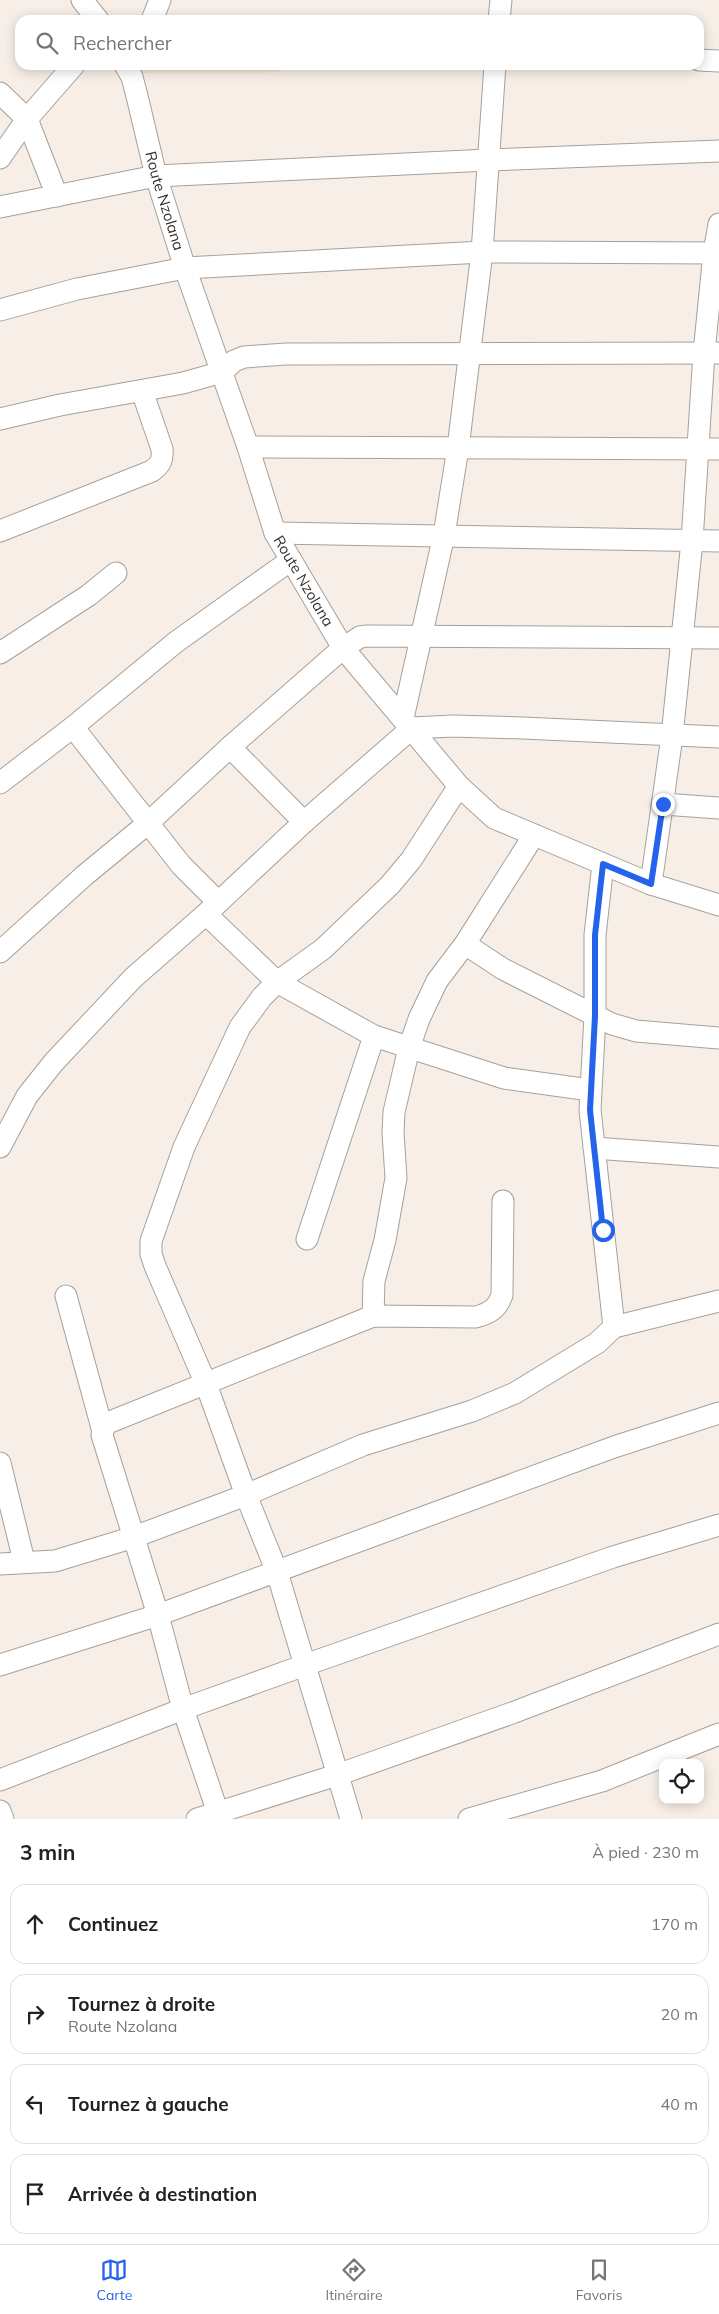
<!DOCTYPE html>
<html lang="fr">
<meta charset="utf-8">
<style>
body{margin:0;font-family:Mulish,sans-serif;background:#f6f6f6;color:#222}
.controls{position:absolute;right:15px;bottom:15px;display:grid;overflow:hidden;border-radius:10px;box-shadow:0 2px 12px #0003}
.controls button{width:45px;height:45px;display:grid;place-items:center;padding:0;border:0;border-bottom:1px solid #e0e0e0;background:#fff;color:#222;font:25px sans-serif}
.stop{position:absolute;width:15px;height:15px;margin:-11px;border:4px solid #2563eb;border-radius:50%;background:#fff}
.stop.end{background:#2563eb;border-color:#fff;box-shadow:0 1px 5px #0008}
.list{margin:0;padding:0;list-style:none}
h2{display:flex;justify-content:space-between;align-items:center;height:65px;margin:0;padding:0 20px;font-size:21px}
h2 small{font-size:16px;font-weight:400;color:#767676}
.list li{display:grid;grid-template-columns:32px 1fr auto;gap:15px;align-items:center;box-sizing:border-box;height:80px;margin:0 10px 10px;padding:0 10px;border:1px solid #e0e0e0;border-radius:15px}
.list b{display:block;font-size:19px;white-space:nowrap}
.list p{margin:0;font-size:16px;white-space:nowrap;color:#767676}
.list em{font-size:16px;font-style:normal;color:#767676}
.icon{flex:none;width:28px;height:28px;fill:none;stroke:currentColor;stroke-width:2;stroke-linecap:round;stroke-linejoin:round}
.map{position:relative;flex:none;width:719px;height:1819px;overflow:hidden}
.search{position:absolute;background:#fff;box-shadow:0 2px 12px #0003;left:15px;right:15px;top:15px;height:55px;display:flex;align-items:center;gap:12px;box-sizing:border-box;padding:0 18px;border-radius:15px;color:#767676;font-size:19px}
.sheet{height:425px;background:#fff}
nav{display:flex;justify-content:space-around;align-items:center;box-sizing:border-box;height:70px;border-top:1px solid #e0e0e0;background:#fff;font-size:14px;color:#767676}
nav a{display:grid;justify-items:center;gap:2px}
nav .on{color:#2563eb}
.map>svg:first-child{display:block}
.built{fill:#f2e4d6}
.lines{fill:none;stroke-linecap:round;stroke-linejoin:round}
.minor-casing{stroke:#a7a098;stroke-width:23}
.minor{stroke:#fff;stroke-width:21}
.route{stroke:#2563eb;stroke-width:6}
.labels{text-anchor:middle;stroke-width:4.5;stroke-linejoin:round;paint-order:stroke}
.street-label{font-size:15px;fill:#34312e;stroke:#f7efe7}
</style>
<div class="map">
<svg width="719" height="1819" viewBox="0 0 719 1819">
<rect width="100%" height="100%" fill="#f7efe7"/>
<path class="built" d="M136 65H280V72L133 73Z"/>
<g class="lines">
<defs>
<g id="minor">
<path d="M82 0 98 20"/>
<path d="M152 20 160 0"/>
<path d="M499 20 501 0"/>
<path d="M699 60 719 61"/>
<path id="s1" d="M125 65 132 77 137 96 156 176 185 268 248 447 275 533 343 648 459 786 494 818 651 884 719 905"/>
<path d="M0 93 27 119 57 196"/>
<path d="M0 158 27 119 74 65"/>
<path d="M0 207 156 176 488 160 719 151"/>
<path d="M0 310 77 289 185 268 482 252 719 253"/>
<path d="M0 419 60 405 183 383 222 372 234 361 244 357 286 354 719 353"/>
<path d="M248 447 719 449"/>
<path d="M0 531 152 471C161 464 163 460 162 449L142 391"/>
<path d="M275 533 719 541"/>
<path d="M0 653 89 595 116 573"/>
<path d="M403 718 444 535 458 448 482 252 495 65"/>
<path d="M73 727 181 865 218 902"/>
<path d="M230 747 304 822"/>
<path d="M0 783 73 727 176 642 291 560"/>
<path d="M663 804 719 808"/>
<path d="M603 864 595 935V1016L590 1110 614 1327"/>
<path d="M651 884 672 736 692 541 704 353 714 253 719 224"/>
<path d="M206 914 277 982 374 1036 504 1078 590 1090"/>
<path d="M465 944 503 969 612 1024 636 1031 719 1038"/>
<path d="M0 952 85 875 147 824 230 747 343 648 360 637 367 636 719 638"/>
<path d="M0 1147 27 1096 54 1062 133 978 206 914 304 822 412 728 453 726 523 728 719 737"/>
<path d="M594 1148 719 1157"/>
<path d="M307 1239 374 1036"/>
<path d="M66 1296 102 1428"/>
<path d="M373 1316 374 1281 385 1240 396 1178 393 1133 394 1112 409 1048 419 1019 437 981 465 944 534 835"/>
<path d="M0 1463 24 1561"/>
<path d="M0 1564 55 1561 134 1537 246 1495 363 1445 472 1411 515 1393 597 1343 614 1327 719 1301"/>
<path d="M0 1665 158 1615 614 1447 719 1413"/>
<path d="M0 1780 183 1709 305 1665 613 1557 719 1525"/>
<path d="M0 1811 3 1819"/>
<path d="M197 1819 337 1775 512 1713 719 1634"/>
<path d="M220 1819 183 1709 158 1615 102 1435 105 1424 373 1316 476 1317C490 1313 497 1309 502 1295L503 1201"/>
<path d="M351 1819 277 1572 246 1495 206 1384 155 1266 151 1254V1241L184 1147 240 1027 262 997 277 982 323 949 390 885 411 860 459 786"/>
<path d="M469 1819 602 1781 719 1734"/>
</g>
</defs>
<use href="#minor" class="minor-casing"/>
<use href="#minor" class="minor"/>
</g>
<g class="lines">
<path class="route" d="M603 1230 590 1110 595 1016V935L603 864 651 884 663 804"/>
</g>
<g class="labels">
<g class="street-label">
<text dy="5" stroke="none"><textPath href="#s1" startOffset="142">Route Nzolana</textPath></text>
<text dy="5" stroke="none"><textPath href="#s1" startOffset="548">Route Nzolana</textPath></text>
</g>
</g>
</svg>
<div class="controls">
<button><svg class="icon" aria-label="locate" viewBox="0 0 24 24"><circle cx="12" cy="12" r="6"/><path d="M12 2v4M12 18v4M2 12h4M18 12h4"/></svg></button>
</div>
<div class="stop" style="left:603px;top:1230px"></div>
<div class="stop end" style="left:663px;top:804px"></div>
<div class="search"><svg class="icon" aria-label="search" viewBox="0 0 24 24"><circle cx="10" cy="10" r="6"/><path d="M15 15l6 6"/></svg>Rechercher</div>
</div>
<section class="sheet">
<h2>3 min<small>À pied · 230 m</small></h2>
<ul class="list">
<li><svg class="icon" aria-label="ahead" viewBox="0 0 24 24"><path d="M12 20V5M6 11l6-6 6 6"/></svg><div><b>Continuez</b></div><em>170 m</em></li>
<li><svg class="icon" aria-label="right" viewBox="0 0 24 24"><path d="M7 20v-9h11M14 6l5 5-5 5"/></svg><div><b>Tournez à droite</b><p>Route Nzolana</p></div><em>20 m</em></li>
<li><svg class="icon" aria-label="left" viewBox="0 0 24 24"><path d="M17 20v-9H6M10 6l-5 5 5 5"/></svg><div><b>Tournez à gauche</b></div><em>40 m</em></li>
<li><svg class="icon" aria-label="arrive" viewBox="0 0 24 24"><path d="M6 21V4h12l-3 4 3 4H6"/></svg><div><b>Arrivée à destination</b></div></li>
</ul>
</section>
<nav>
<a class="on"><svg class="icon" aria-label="map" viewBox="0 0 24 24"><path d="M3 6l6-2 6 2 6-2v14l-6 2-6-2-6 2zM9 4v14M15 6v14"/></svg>Carte</a>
<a><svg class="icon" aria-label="directions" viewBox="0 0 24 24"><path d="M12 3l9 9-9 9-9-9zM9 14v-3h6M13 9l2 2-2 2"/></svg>Itinéraire</a>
<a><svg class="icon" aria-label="saved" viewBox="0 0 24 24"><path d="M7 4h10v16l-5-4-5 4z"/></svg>Favoris</a>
</nav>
